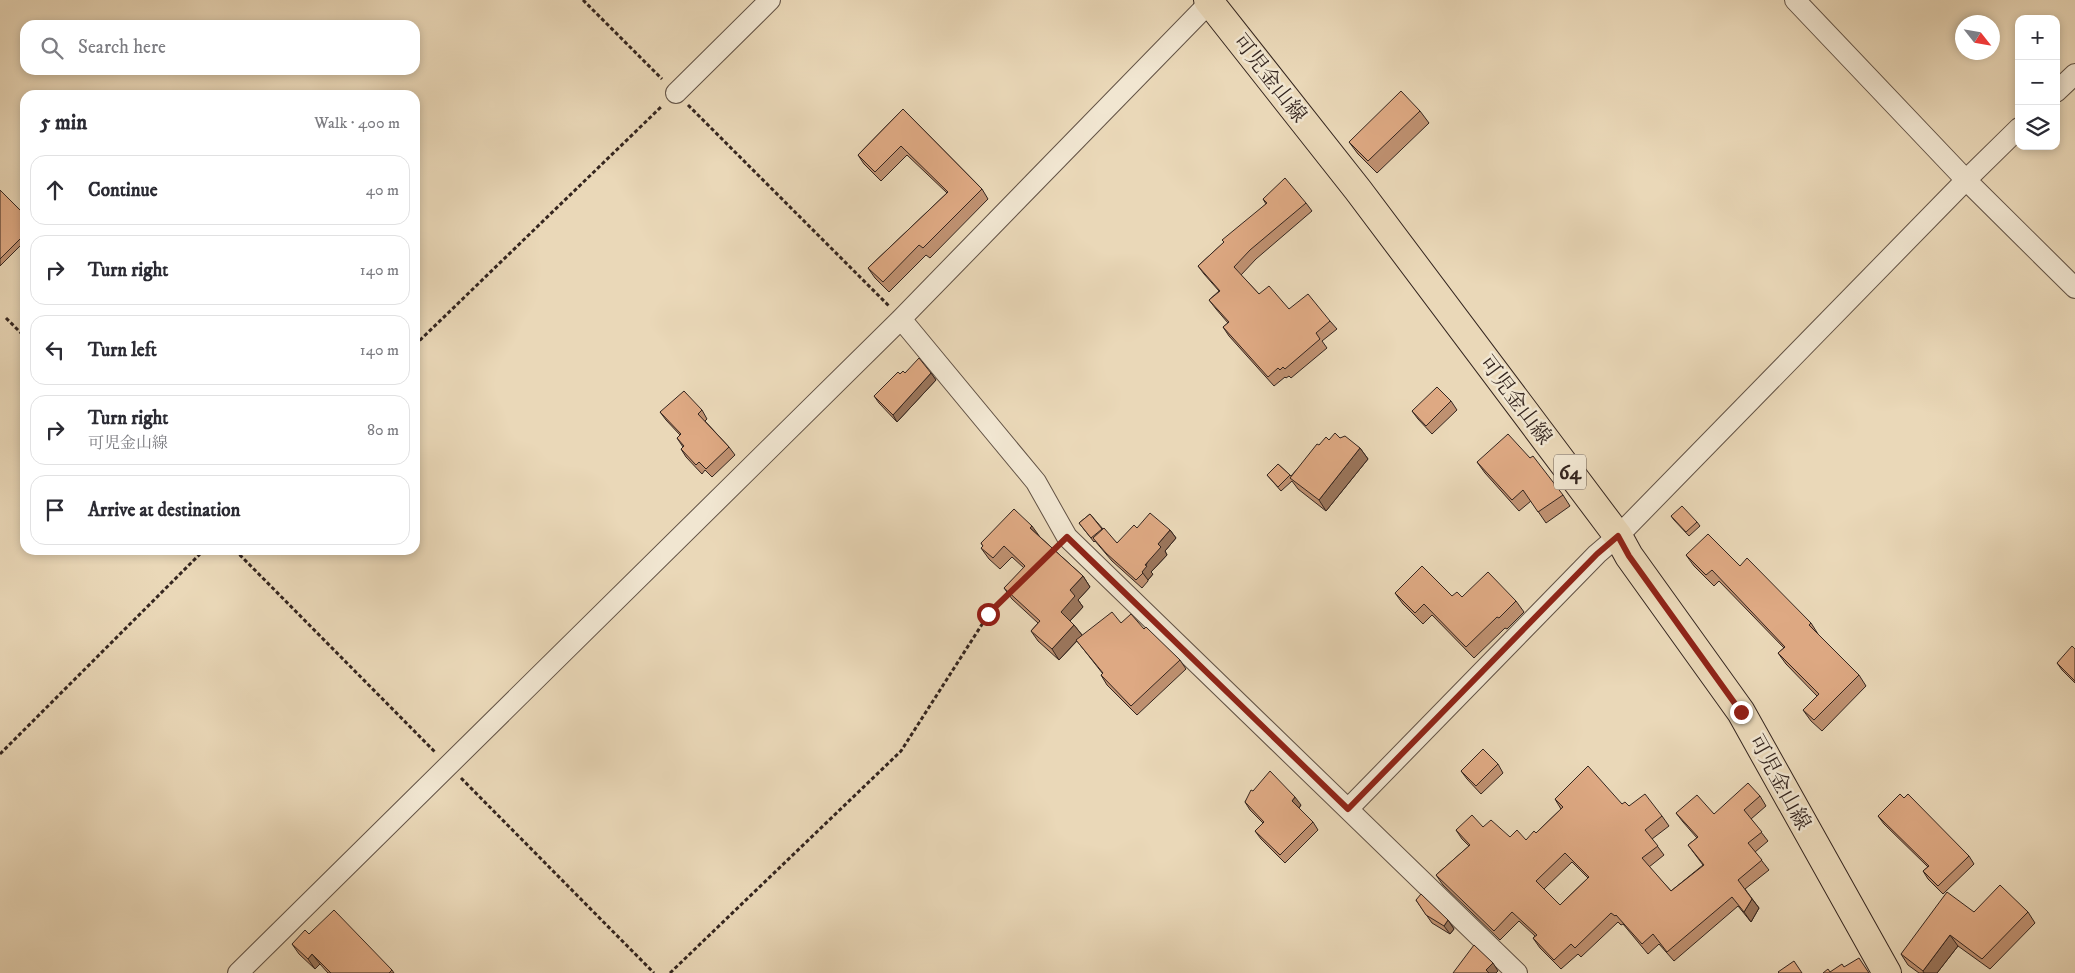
<!DOCTYPE html>
<meta charset="utf-8">
<style>
body{margin:0;font-family:"IM FELL DW Pica","Noto Serif JP",serif;background:#f7f7f7;color:#2b2b33}
.controls{position:absolute;right:15px;top:15px;display:grid;overflow:hidden;border-radius:10px;box-shadow:0 2px 8px #0003}
.controls button{width:45px;height:45px;display:grid;place-items:center;padding:0;border:0;border-bottom:1px solid #e1e1e2;background:#fff;color:#2b2b33;font:25px sans-serif}
.compass{position:absolute;left:1955px;top:15px;width:45px;height:45px;border-radius:50%;background:#fff;box-shadow:0 2px 8px #0003;rotate:121deg}
.stop{position:absolute;width:15px;height:15px;margin:-11px;border:4px solid #8f2418;border-radius:50%;background:#fff}
.stop.end{background:#8f2418;border-color:#fff;box-shadow:0 1px 5px #0008}
.list{margin:0;padding:0;list-style:none}
h2{display:flex;justify-content:space-between;align-items:center;height:65px;margin:0;padding:0 20px;font-size:21px}
h2 small{font-size:16px;font-weight:400;color:#7c7c81}
.list li{display:grid;grid-template-columns:32px 1fr auto;gap:15px;align-items:center;box-sizing:border-box;height:70px;margin:0 10px 10px;padding:0 10px;border:1px solid #e1e1e2;border-radius:15px}
.list b{display:block;font-size:19px;white-space:nowrap}
.list p{margin:0;font-size:16px;white-space:nowrap;color:#7c7c81}
.list em{font-size:16px;font-style:normal;color:#7c7c81}
.icon{flex:none;width:28px;height:28px;fill:none;stroke:currentColor;stroke-width:2;stroke-linecap:round;stroke-linejoin:round}
.map{position:relative;flex:none;width:2075px;height:973px;overflow:hidden}
.search{position:absolute;background:#fff;box-shadow:0 2px 8px #0003;left:20px;top:20px;width:400px;height:55px;display:flex;align-items:center;gap:12px;box-sizing:border-box;padding:0 18px;border-radius:15px;color:#7c7c81;font-size:19px}
.panel{position:absolute;background:#fff;box-shadow:0 2px 8px #0003;left:20px;top:90px;width:400px;height:465px;border-radius:15px}
.map>svg:first-child{display:block}
.lines{fill:none;stroke-linecap:round;stroke-linejoin:round}
.street-casing{stroke:#625245;stroke-width:22}
.primary-casing{stroke:#34251f;stroke-width:30}
.path{stroke:#34251f;stroke-width:3;stroke-dasharray:4 2.5;stroke-linecap:butt}
.street{stroke:#f1e6d1;stroke-width:20}
.primary{stroke:#ead8b8;stroke-width:28}
.wall{fill:#bf9171;stroke:#34251f;fill-rule:evenodd}
.shaded-wall{fill:#9b765c;stroke:#34251f}
.building{fill:#dea983;stroke:#34251f;fill-rule:evenodd}
.route{stroke:#8f2418;stroke-width:6}
.labels{text-anchor:middle;stroke-width:5;stroke-linejoin:round;paint-order:stroke}
.shield{fill:#f1e6d1;stroke:#6d5f54;stroke-width:1}
.shield-label{font-size:20px;font-weight:bold;fill:#34251f}
.street-label{font-size:21px;fill:#34251f;stroke:#f1e6d1}
</style>
<div class="map">
<svg width="2075" height="973" viewBox="0 0 2075 973">
<rect width="100%" height="100%" fill="#ead8b8"/>
<filter id="stains"><feTurbulence type="fractalNoise" baseFrequency=".004" numOctaves="4"/><feColorMatrix values="0 0 0 0 .2 0 0 0 0 .09 0 0 0 0 .02 0 0 0 .5 -.17"/></filter>
<radialGradient id="worn" r=".72"><stop offset=".6" stop-color="#630" stop-opacity="0"/><stop offset="1" stop-color="#630" stop-opacity=".3"/></radialGradient>
<g class="lines">
<defs>
<path id="street" d="M1795 0 1966 180 2075 288
M2056 92 2075 74
M676 93 770 0
M901 319 1036 482 1067 537 1517 973
M1348 809 1597 554 1618 536 1966 180 2019 128
M238 973 901 319 1212 0"/>
<path id="primary" d="M1208 0 1358 190 1618 536 1629 556 1741 712 1887 973"/>
</defs>
<use href="#street" class="street-casing"/>
<use href="#primary" class="primary-casing"/>
<path class="path" d="M583 0 662 79
M688 105 889 306
M6 318 25 337
M415 345 662 106
M235 550 435 752
M0 754 204 550
M461 778 654 973
M670 973 901 751 988 615 1011 592"/>
<use href="#street" class="street"/>
<use href="#primary" class="primary"/>
</g>
<path class="wall" d="M903 109 982 189 988 199 930 258 926 255 889 292 875 278 868 268 947 193 907 155 881 181 864 164 858 155Z
M1420 111 1429 123 1377 173 1358 154 1349 142Z
M0 190 25 215V241L0 266Z
M1263 199 1306 203 1312 211 1256 259 1241 275 1259 294 1289 309 1330 321 1337 329 1322 341 1327 348 1291 378 1289 376 1286 378 1285 377 1274 386 1229 336 1223 327 1228 323 1216 309 1209 300 1219 291 1204 274 1198 266 1266 204Z
M905 373H931L936 380 897 422 879 403 874 396 900 374Z
M1451 401 1457 410 1432 434 1418 419 1412 411Z
M702 410 707 419 705 421 729 447 735 455 712 477 705 470 702 474 686 457 681 449 683 447 677 438 680 435 666 420 660 412Z
M1340 438 1360 448 1368 459 1326 511 1298 489 1292 481 1281 491 1267 475 1278 464 1291 476 1319 445 1329 440Z
M1477 462 1563 495 1570 506 1546 523 1531 501 1519 511 1485 473Z
M1090 514 1103 529 1117 543 1137 528 1170 530 1176 538 1165 551 1167 555 1151 572 1153 574 1148 580V581L1142 588 1112 561 1095 541 1094 542 1079 523Z
M1671 516 1697 522 1700 526 1689 536 1674 520Z
M1040 537 1083 576 1090 587 1078 600 1083 607 1070 621 1074 625 1082 635 1080 637 1121 623 1144 629 1180 660 1186 669 1137 715 1107 685 1101 675 1103 674 1077 641 1059 660 1038 641 1031 631 1038 623 1012 599 1004 588 1024 568 1012 557 1000 569 989 559 981 548 983 546 981 543Z
M1686 555 1740 566 1811 623 1818 634 1859 675 1866 686 1822 731 1811 721 1803 710 1817 696 1786 664 1778 653 1784 648 1719 581 1714 586 1694 566Z
M1395 593 1516 601 1524 612 1507 629 1505 628 1474 658 1432 615 1423 624 1403 604Z
M2075 649V683L2062 670 2057 663Z
M1498 764 1503 773 1481 794 1467 779 1461 771Z
M1253 791 1301 805 1299 808 1313 822 1318 830 1285 863 1261 839 1255 831 1263 823 1250 810 1245 802Z
M1760 796 1766 806 1751 819 1768 841 1755 852 1769 870 1745 889 1759 908 1751 922 1738 906 1674 961 1659 944 1648 954 1623 924 1621 925 1618 922 1581 957 1578 954 1561 969 1540 948 1533 938 1535 936 1519 921 1500 940 1443 885 1436 875 1469 846 1462 839 1456 830 1483 827 1510 837 1526 840 1536 833 1561 809 1555 799 1622 804 1662 816 1669 826 1652 839 1664 855 1649 867 1671 891 1703 865 1688 845 1697 838 1683 822 1676 813 1714 814ZM1572 862 1588 878 1560 905 1544 889Z
M1878 816 1969 856 1974 864 1943 894 1928 879 1923 871 1928 867 1884 824Z
M1416 900 1448 920 1454 929 1450 934 1432 923Z
M1974 912H2028L2035 923 1990 969 1958 946 1937 973H1919L1908 965 1901 954Z
M309 934 392 970 394 973H328L320 964 315 969 299 954 292 944Z"/>
<path class="shaded-wall" d="M931 373 936 380 897 422 893 415Z
M1360 448 1368 459 1326 511 1319 500Z
M1032 526 1040 537 1030 528Z
M1170 530 1176 538 1165 551 1167 555 1151 572 1153 574 1148 580 1142 572 1158 544Z
M1083 576 1090 587 1078 600 1083 607 1068 623 1061 612 1070 590Z
M1074 625 1082 635 1059 660 1052 649Z
M1295 797 1301 805 1298 809 1292 801Z
M1752 899 1759 908 1751 922 1744 912Z
M1448 920 1454 929 1450 934 1444 926Z
M1950 935 1958 946 1937 973H1924L1923 971Z
M312 954 320 964 315 969 308 959Z
M1493 963 1498 971 1496 973H1488L1486 970Z"/>
<path class="building" d="M1401 91 1420 111 1368 161 1349 142Z
M903 109 982 189 923 248 919 245 883 282 868 268 948 192 901 146 875 172 858 155Z
M1285 178 1306 203 1250 250 1234 267 1259 294 1269 286 1289 309 1308 294 1330 321 1316 333 1320 339 1285 369 1283 367 1280 370 1278 368 1268 377 1223 327 1229 322 1209 300 1220 291 1198 266 1224 242 1222 240 1267 203 1263 199Z
M0 190 25 215V234L0 259Z
M919 358 931 373 893 415 874 396 898 372 900 374 903 371 905 373Z
M1437 387 1451 401 1426 426 1412 411Z
M684 391 702 410 698 414 729 447 706 469 699 462 696 465 681 449 684 446 677 438 681 434 660 412Z
M1335 433 1340 438 1345 436 1360 448 1319 500 1290 478 1317 444 1319 445 1326 437 1329 440Z
M1508 434 1530 458 1533 456 1563 495 1538 512 1523 490 1512 500 1477 462Z
M1278 464 1290 475 1278 487 1267 475Z
M1682 506 1697 522 1686 532 1671 516Z
M1014 509 1032 526 1030 528 1083 576 1070 590 1075 596 1061 612 1074 625 1052 649 1031 631 1040 621 1004 588 1025 566 1004 546 993 558 981 548 983 546 981 543Z
M1150 513 1170 530 1158 544 1161 547 1145 565 1147 566 1142 572 1143 573 1136 580 1106 553 1093 538 1104 528 1117 543 1134 525 1137 528Z
M1090 514 1102 529 1091 538 1079 523Z
M1708 534 1740 566 1747 558 1811 623 1809 625 1859 675 1814 720 1803 710 1819 694 1778 653 1785 647 1712 570 1706 575 1686 555Z
M1422 566 1452 596 1457 592 1462 597 1488 572 1516 601 1499 618 1497 617 1466 647 1424 604 1415 613 1395 593Z
M1112 612 1121 623 1131 614 1144 629 1146 627 1180 660 1131 706 1101 675 1103 673 1076 640Z
M2072 646 2075 649V681L2057 663Z
M1483 749 1498 764 1476 786 1461 771Z
M1588 766 1622 804 1625 802 1629 806 1645 794 1662 816 1645 830 1658 846 1642 858 1671 891 1704 865 1688 845 1698 837 1676 813 1697 795 1714 814 1748 783 1760 796 1744 810 1762 832 1748 843 1762 860 1738 880 1752 899 1744 912 1732 897 1667 952 1653 934 1642 944 1616 915 1615 916 1611 913 1575 948 1571 944 1554 960 1533 938 1537 935 1512 912 1494 931 1436 875 1470 845 1456 830 1472 815 1483 827 1491 820 1510 837 1517 830 1526 840 1534 831 1536 833 1563 807 1555 799ZM1565 853 1589 877 1560 905 1536 881Z
M1270 771 1295 797 1292 801 1313 822 1280 855 1255 831 1264 822 1245 802 1251 790 1253 791Z
M1900 794 1904 798 1908 794 1969 856 1938 886 1923 871 1929 866 1878 816Z
M2000 885 2028 912 1982 959 1950 935 1923 971 1901 954 1947 892 1974 912Z
M1421 894 1448 920 1444 926 1426 915 1416 900Z
M334 910 392 970 389 973H331L312 954 308 959 292 944 305 930 309 934Z
M1474 945 1493 963 1486 970 1489 973H1453Z
M1859 958 1869 973H1823L1828 969 1830 972 1842 964 1844 967Z
M1794 961 1802 973H1779L1778 972Z"/>
<g class="lines">
<path class="route" d="M988 614 1067 537 1348 809 1597 554 1618 536 1629 556 1741 712"/>
</g>
<g class="labels">
<rect class="shield" x="1554" y="454.5" width="32" height="35" rx="4"/>
<g class="shield-label">
<text x="1570" y="479">64</text>
</g>
<g class="street-label">
<text transform="translate(1270 78) rotate(52)" y="7">可児金山線</text>
<text transform="translate(1516 400) rotate(53)" y="7">可児金山線</text>
<text transform="translate(1780 782) rotate(61)" y="7">可児金山線</text>
</g>
</g>
<rect width="100%" height="100%" filter="url(#stains)"/>
<rect width="100%" height="100%" fill="url(#worn)"/>
</svg>
<div class="controls">
<button>+</button>
<button>−</button>
<button><svg class="icon" aria-label="layers" viewBox="0 0 24 24"><path d="M12 4l9 5-9 5-9-5zM3 14l9 5 9-5"/></svg></button>
</div>
<svg class="compass" viewBox="-18 -18 36 36"><path d="M0-13l5 13h-10z" fill="#e53935"/><path d="M0 13l5-13h-10z" fill="#7c7c81"/></svg>
<div class="stop" style="left:988px;top:614px"></div>
<div class="stop end" style="left:1741px;top:712px"></div>
<div class="search"><svg class="icon" aria-label="search" viewBox="0 0 24 24"><circle cx="10" cy="10" r="6"/><path d="M15 15l6 6"/></svg>Search here</div>
<section class="panel">
<h2>5 min<small>Walk · 400 m</small></h2>
<ul class="list">
<li><svg class="icon" aria-label="ahead" viewBox="0 0 24 24"><path d="M12 20V5M6 11l6-6 6 6"/></svg><div><b>Continue</b></div><em>40 m</em></li>
<li><svg class="icon" aria-label="right" viewBox="0 0 24 24"><path d="M7 20v-9h11M14 6l5 5-5 5"/></svg><div><b>Turn right</b></div><em>140 m</em></li>
<li><svg class="icon" aria-label="left" viewBox="0 0 24 24"><path d="M17 20v-9H6M10 6l-5 5 5 5"/></svg><div><b>Turn left</b></div><em>140 m</em></li>
<li><svg class="icon" aria-label="right" viewBox="0 0 24 24"><path d="M7 20v-9h11M14 6l5 5-5 5"/></svg><div><b>Turn right</b><p>可児金山線</p></div><em>80 m</em></li>
<li><svg class="icon" aria-label="arrive" viewBox="0 0 24 24"><path d="M6 21V4h12l-3 4 3 4H6"/></svg><div><b>Arrive at destination</b></div></li>
</ul>
</section>
</div>
